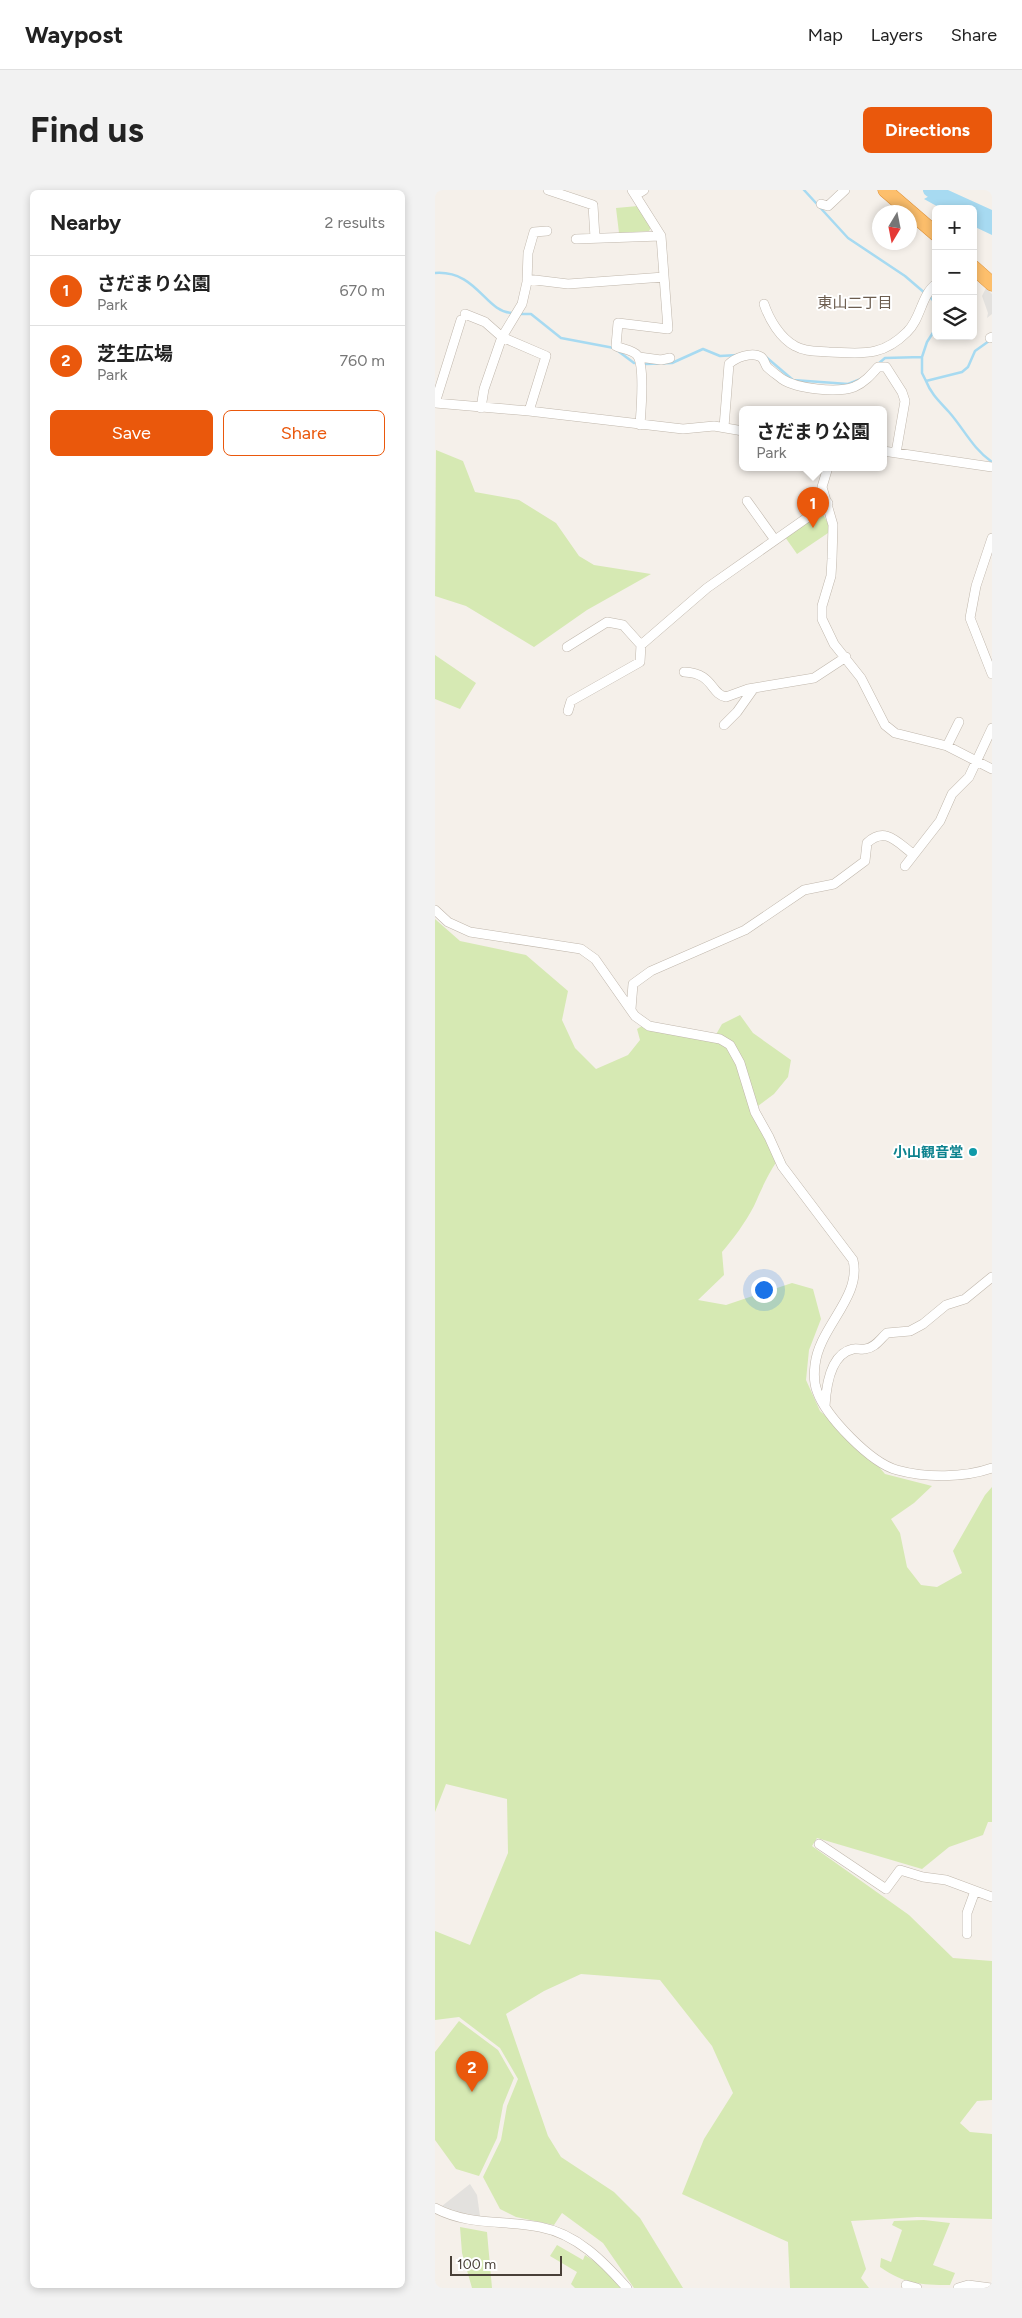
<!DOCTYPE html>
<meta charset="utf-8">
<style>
body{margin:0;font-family:Figtree,"Noto Sans JP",sans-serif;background:#f2f2f2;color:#222}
.controls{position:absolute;right:15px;top:15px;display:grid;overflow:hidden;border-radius:8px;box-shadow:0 2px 8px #0003}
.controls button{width:45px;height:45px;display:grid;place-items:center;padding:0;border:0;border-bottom:1px solid #e0e0e0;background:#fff;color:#222;font:25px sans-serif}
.compass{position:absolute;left:437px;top:15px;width:45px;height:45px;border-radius:50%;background:#fff;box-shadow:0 2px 8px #0003;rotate:190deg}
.scale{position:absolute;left:15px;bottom:12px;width:112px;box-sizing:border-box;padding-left:5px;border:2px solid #494038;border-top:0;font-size:14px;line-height:18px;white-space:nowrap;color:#494038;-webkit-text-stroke:4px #fff;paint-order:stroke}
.you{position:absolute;left:328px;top:1099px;width:18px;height:18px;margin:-12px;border:4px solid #fff;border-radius:50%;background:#1a73e8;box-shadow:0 0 0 8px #1a73e833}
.badge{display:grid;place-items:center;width:32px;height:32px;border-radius:50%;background:#ea580c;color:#fff;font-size:16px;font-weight:700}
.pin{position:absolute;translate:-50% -41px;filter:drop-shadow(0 1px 2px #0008)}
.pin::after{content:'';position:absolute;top:26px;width:18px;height:15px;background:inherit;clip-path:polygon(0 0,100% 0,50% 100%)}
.popup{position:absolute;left:304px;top:216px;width:148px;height:65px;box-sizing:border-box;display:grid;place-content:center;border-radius:8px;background:#fff;filter:drop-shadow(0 1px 4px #0005);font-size:16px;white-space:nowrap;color:#767676}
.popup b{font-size:19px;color:#222}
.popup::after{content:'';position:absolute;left:50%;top:100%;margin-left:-10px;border:10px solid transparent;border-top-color:#fff}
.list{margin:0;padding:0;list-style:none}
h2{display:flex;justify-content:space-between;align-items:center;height:65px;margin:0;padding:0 20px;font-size:21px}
h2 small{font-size:16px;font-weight:400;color:#767676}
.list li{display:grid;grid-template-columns:32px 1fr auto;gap:15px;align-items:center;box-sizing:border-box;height:70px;padding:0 20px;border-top:1px solid #e0e0e0}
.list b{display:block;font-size:19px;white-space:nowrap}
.list p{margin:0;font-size:16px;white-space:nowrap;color:#767676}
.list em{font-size:16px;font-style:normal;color:#767676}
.actions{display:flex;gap:10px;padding:15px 20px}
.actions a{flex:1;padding:11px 0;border:1px solid #ea580c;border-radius:8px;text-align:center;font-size:18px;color:#ea580c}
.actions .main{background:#ea580c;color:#fff}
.icon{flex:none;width:28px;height:28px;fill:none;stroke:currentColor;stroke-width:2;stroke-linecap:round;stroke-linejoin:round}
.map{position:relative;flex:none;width:557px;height:2098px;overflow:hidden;border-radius:8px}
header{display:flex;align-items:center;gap:30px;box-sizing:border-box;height:70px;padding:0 25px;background:#fff;border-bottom:1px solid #e0e0e0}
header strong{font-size:24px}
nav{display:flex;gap:28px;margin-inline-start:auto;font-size:18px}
.intro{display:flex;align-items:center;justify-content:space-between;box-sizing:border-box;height:120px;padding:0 30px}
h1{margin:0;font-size:35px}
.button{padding:12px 22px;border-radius:8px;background:#ea580c;color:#fff;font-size:18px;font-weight:700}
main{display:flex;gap:30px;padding:0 30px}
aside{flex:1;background:#fff;border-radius:8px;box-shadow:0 2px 8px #0003}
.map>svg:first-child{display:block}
.green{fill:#d6e9b3}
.parking{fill:#e3e1de}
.water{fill:#a7daf1}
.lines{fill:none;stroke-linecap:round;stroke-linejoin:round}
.stream{stroke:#a7daf1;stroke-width:2.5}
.river{stroke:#a7daf1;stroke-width:14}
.minor-casing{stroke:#c0b7ac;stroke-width:10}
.highway-casing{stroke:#de923b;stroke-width:15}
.minor{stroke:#fff;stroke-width:9}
.highway{stroke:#fdbf6c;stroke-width:14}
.culture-dot{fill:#0f9aa8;stroke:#fff;stroke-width:2}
.labels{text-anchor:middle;stroke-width:4;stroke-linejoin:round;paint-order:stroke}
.culture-label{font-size:14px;font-weight:bold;fill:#0d838f;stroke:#fff;text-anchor:end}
.neighbourhood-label{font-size:15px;fill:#6c5d4f;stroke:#fff}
</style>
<header>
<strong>Waypost</strong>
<nav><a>Map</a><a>Layers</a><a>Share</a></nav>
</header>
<div class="intro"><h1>Find us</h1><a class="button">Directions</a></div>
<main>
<aside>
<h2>Nearby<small>2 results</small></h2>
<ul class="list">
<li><span class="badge">1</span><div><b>さだまり公園</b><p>Park</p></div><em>670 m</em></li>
<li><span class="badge">2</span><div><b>芝生広場</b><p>Park</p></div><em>760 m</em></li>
</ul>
<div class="actions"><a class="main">Save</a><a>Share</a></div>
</aside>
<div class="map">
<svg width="557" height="2098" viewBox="0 0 557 2098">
<rect width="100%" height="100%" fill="#f5f0ea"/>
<path class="green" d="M203 16 217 36 214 41 184 43 181 18Z
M1 260 28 271 40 302 84 310 121 333 144 366 159 375 216 384 152 420 99 457 31 416 0 406Z
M386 321 393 333V343L362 364 350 347Z
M0 465 41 493 25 519 0 509Z
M0 729 25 751 91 765 133 801 127 830 140 858 161 879 193 865 205 850 202 839 212 833 279 848 287 834 305 825 318 843 356 870 353 887 339 904 319 919 342 971C332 986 326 1000 319 1016 310 1033 299 1048 287 1062L289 1085 263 1110 291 1115 357 1093 378 1099 386 1129 374 1160 371 1190 385 1221 433 1264 450 1284 497 1296 479 1313 456 1329 465 1343 472 1377 486 1395 502 1397 527 1383 518 1361 550 1305 557 1297V1632H553L548 1645 514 1657 487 1679 382 1648 377 1656 474 1725 518 1768 557 1771V1910L542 1911 525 1933 535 1942 557 1944V2029L482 2027 416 2031 431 2079 426 2088 434 2098H355L353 2052 247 2004 269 1949 298 1903 277 1856 225 1790 146 1784 109 1801 71 1824 113 1946 126 1967 179 2002 205 2028 248 2098H199L168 2053 127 2023 119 2035 81 2027 65 2019 48 1987 66 1950 72 1916 83 1889 65 1858 24 1827 0 1830V1741L35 1755 73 1663 72 1609 11 1594 0 1622Z
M24 1831 63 1860 79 1888 68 1915 62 1948 44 1986 21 1979 0 1950V1862Z
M489 2030 515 2033 498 2075 520 2083 515 2095C485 2095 470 2094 445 2077L446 2068 456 2072 467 2040 457 2035 459 2031Z
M25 2037 52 2042 57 2098H37L27 2063Z
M122 2055 148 2070 150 2065 165 2075 186 2098H140L136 2094 142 2082 115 2066Z"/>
<path class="parking" d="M551 98 557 104V124L552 128 553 123 547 106Z
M35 1994 42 2005 45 2026 22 2022 7 2016Z"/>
<path class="water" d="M505 0H513L557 20V45L538 36V19H507L489 9Z"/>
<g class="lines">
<path class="stream" d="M369 0 413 48 470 86 498 110 501 128
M0 83C42 80 50 122 77 123
M83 124H96L126 148 179 158 199 173
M331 167 358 190 413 194 426 189
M487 167 492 152 501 138
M211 174 237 173 268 159 285 166 303 165
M443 174 450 168 487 167V183L491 191 527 182 533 177 540 161 554 151
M491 191C496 204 505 212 514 222 529 239 538 259 557 272"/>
<path class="river" d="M495 0 524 19"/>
<defs>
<path id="minor" d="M113 0 158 15 160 48
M197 0 226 46 233 139 183 133 181 156C187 159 198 160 202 165 210 175 206 221 205 235
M201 5 209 0
M386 14 393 16 410 0
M141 49 226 46
M92 89 133 94 229 87
M329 114C334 129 345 148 360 156 370 162 382 161 394 162 426 163 446 168 472 142 486 129 486 105 501 94
M30 124 50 132 67 147 111 166 94 221
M555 148 557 147
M204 167 226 170 235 168
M0 213 94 221 248 239 279 236 308 241
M0 213 26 130
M46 218 49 199 67 147 87 114 92 92 93 63 99 42 112 41
M289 237 294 174C300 168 317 161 326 167 329 169 330 174 332 177 336 181 342 185 347 189 362 199 402 203 419 197 429 193 436 185 443 177H451L467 202 470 211 461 263
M448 261 557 277
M393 277 387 297 398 335 397 369 396 386 387 416V429L399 454 426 488 450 535 460 543 512 556 557 579
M312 311 340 350
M557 348 541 396 535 428 557 484
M132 457 172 432 188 435 206 455
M249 482C279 483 275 504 291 507L313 499 379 488 411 467
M133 521 136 511 205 472 206 455 272 398 393 313
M289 535 302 522 319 498
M512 556 524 532
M470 676 505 631 517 604 534 587 557 538
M0 720 13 732 35 742 146 759 160 769 200 826 214 836 285 849 295 855 305 873 320 922 334 947 347 976 418 1070C427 1107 384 1137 380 1175 379 1183 379 1193 382 1201 391 1227 436 1273 462 1280 491 1288 529 1288 557 1278
M196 819 198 794 216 781 310 740 369 700 399 694 430 671 432 653C450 636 462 652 478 664
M390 1216C391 1198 395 1164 418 1159 422 1158 426 1160 430 1159 440 1158 445 1149 452 1143L475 1141 488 1134 511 1115 530 1109 557 1087
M384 1654 451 1699 465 1680 488 1687 511 1690 557 1707
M532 1744V1723L540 1701
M0 2018C33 2036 70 2030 105 2037 142 2044 168 2071 192 2098
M471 2095 482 2098
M523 2098 533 2095 556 2098"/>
<path id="highway" d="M450 0 501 44
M538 77 557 94"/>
</defs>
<use href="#minor" class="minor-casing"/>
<use href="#highway" class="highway-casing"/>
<use href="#minor" class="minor"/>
<use href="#highway" class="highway"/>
</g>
<circle class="culture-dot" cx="538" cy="962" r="5"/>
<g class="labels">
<g class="culture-label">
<text x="528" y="967">小山観音堂</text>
</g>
<g class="neighbourhood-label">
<text x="420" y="118">東山二丁目</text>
</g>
</g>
</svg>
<div class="controls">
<button>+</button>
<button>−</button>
<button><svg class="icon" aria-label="layers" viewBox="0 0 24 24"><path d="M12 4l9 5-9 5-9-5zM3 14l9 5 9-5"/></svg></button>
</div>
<svg class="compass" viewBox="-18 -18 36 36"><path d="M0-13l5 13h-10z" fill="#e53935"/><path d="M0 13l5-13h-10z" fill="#767676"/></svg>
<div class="scale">100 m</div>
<div class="you"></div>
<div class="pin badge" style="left:378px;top:338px">1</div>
<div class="popup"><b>さだまり公園</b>Park</div>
<div class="pin badge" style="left:37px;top:1902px">2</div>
</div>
</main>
